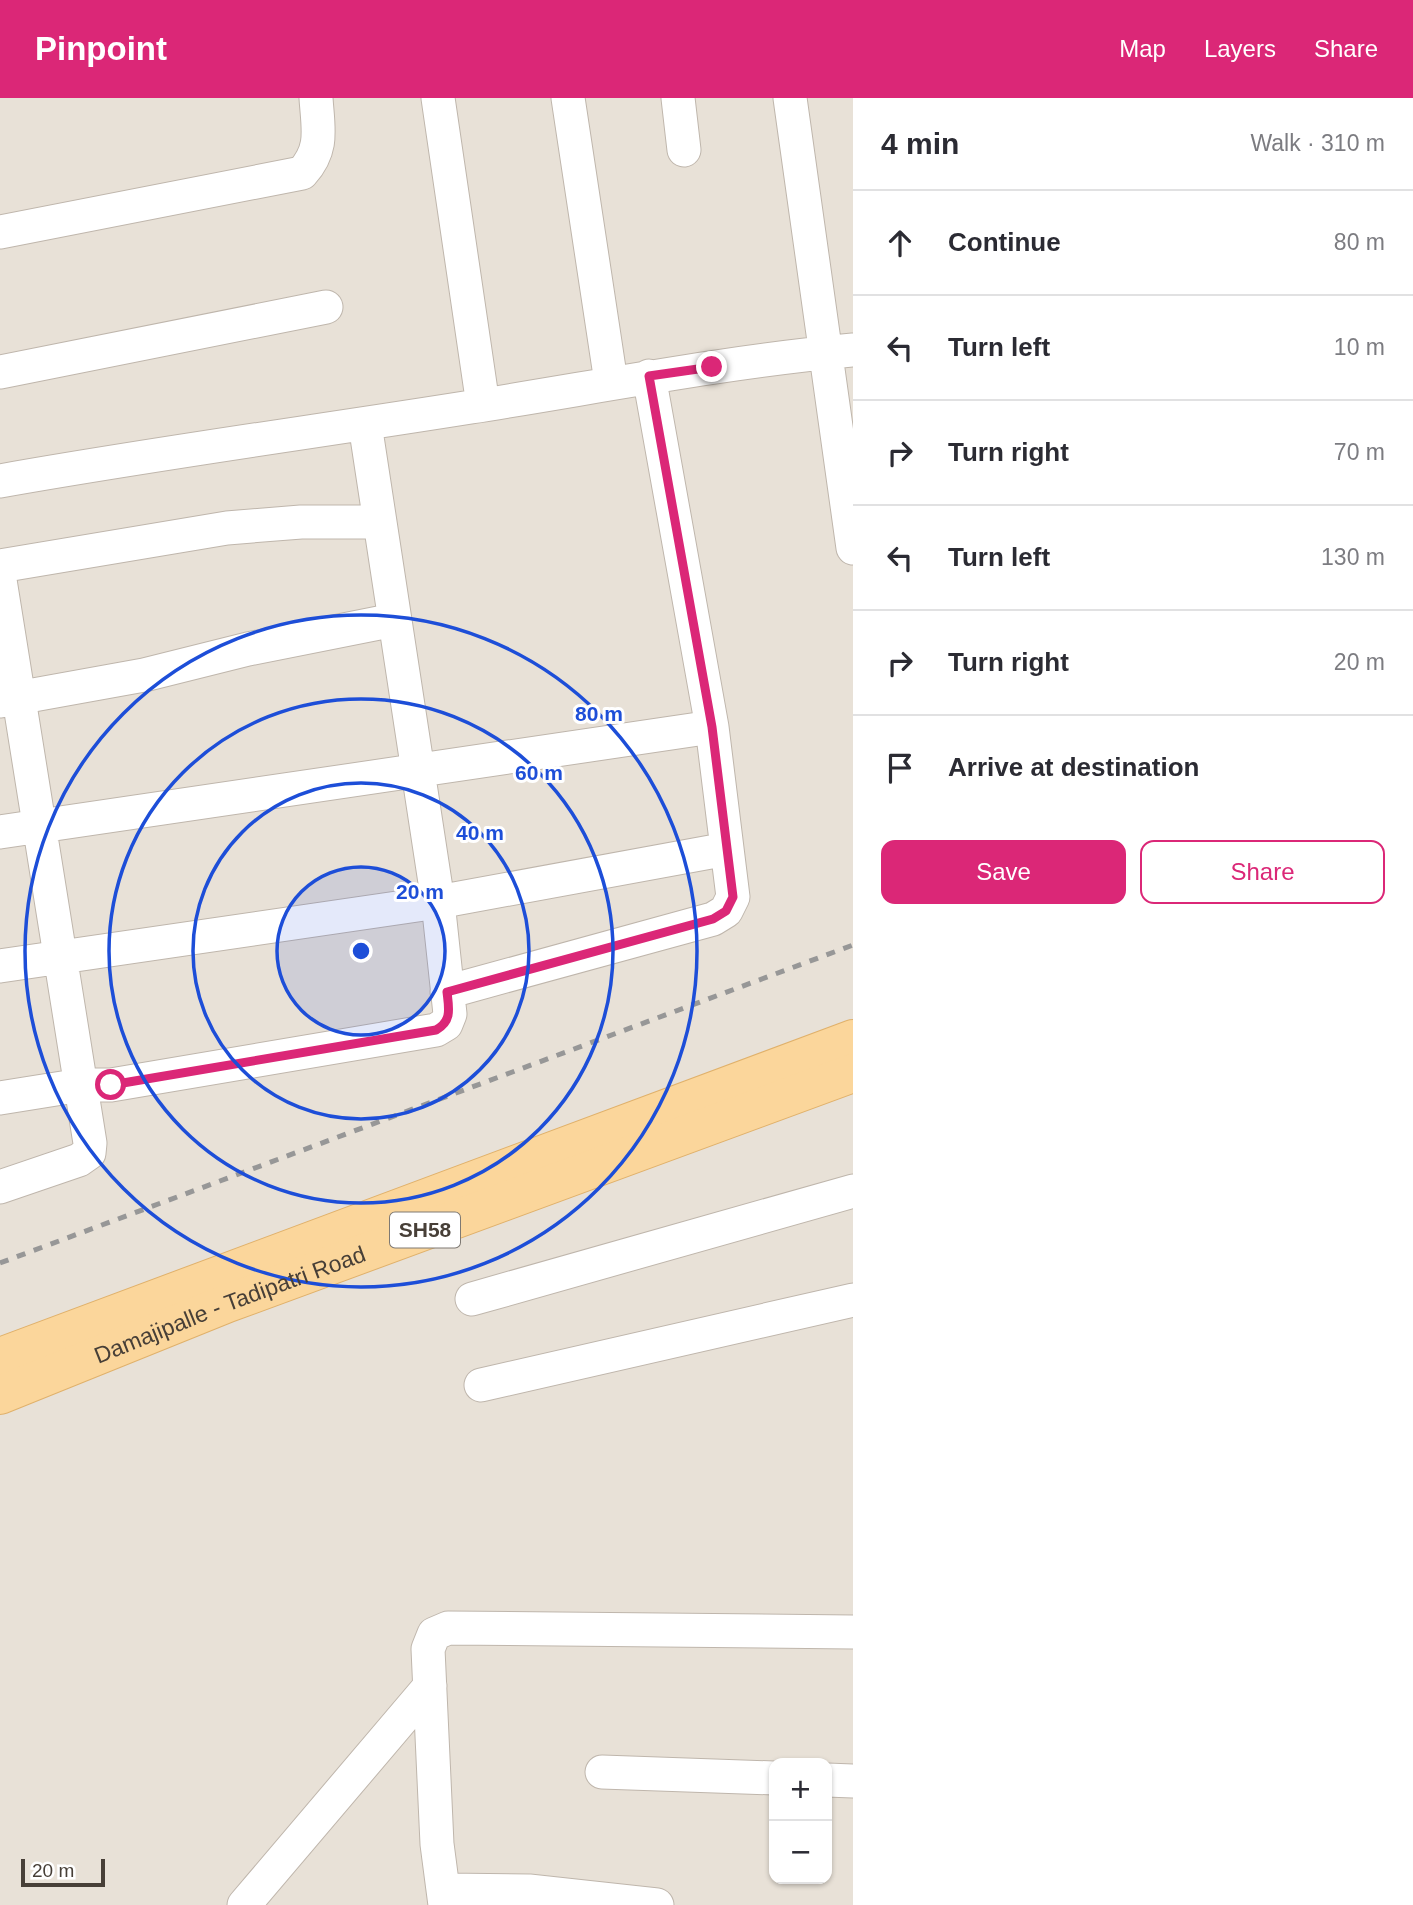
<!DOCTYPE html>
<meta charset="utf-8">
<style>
body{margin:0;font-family:Arial,sans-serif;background:#f7f7f7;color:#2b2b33}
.controls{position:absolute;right:21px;bottom:21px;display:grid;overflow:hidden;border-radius:14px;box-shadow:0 2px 5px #0004}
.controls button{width:63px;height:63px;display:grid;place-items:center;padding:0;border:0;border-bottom:2px solid #e1e1e2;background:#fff;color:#2b2b33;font:35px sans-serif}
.scale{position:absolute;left:21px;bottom:18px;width:84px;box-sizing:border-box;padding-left:7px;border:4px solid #473f37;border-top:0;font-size:19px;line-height:24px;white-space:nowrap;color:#473f37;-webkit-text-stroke:5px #fff;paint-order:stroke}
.stop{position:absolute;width:21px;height:21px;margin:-16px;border:5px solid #db2777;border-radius:50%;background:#fff}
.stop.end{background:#db2777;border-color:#fff;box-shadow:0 2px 7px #0008}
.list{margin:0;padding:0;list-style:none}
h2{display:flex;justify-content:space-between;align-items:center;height:91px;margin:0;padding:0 28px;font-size:30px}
h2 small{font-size:23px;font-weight:400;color:#7c7c81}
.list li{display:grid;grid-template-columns:46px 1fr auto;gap:21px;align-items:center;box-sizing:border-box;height:105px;padding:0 28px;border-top:2px solid #e1e1e2}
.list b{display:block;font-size:26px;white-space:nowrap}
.list em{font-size:23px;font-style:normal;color:#7c7c81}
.actions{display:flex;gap:14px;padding:21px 28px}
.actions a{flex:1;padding:16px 0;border:2px solid #db2777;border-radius:14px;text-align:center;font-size:24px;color:#db2777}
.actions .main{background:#db2777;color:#fff}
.icon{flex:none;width:38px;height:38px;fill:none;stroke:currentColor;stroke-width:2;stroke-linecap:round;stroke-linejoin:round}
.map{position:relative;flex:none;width:853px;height:1807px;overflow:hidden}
header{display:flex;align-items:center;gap:42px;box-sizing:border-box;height:98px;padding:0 35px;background:#db2777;color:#fff}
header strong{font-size:33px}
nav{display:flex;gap:38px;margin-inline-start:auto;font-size:24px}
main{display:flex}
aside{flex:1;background:#fff}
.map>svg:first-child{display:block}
.residential{fill:#e8e1d7;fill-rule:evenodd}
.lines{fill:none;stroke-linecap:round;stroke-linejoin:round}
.minor-casing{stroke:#bfb6ac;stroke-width:35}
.major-casing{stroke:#e0b16b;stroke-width:40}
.minor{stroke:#fff;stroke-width:33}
.major{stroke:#fbd69b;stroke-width:38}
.rail{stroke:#979797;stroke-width:5;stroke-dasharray:9 9;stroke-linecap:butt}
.route{stroke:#db2777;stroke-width:9}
.ring{fill:none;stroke:#1d4ed8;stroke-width:3.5}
.labels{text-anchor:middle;stroke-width:6;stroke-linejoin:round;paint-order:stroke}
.shield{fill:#fff;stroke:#7e7973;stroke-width:2}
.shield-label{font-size:21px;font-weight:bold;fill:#473f37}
.street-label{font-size:23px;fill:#473f37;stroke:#fff}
.centre{fill:#1d4ed8;stroke:#fff;stroke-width:3.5}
.ring-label{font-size:21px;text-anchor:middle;font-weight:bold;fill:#1d4ed8;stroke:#fff;stroke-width:6;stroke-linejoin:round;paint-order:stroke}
</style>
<header>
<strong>Pinpoint</strong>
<nav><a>Map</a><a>Layers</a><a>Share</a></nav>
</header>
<main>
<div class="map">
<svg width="853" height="1807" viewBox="0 0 853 1807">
<rect width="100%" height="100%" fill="#f4efe9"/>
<path class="residential" d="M0 0H853V1807H0ZM774 1665H827V1781H774Z"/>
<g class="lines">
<defs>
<path id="minor" d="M438 0 483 307
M568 0 611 284
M678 0 684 52
M790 0 853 450
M0 134 302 75C324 51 318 31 316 0
M0 274 326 209
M0 383C157 355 314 334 471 309 598 289 724 264 853 252
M0 468 227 430 301 424H380
M0 482 90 1045 89 1055 79 1062 0 1089
M0 603 144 577 248 551 394 522
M0 734 712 629
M0 868 438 804 727 751
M447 894 713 821 726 813 733 799 712 629 649 278
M0 1000 81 987H111L436 932 446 926 450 916 438 804 365 326
M472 1201 853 1093
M481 1287 853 1202
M602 1674 774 1680
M827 1682 853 1683
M444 1792 529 1793 657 1807
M244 1807 430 1588
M445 1807 437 1746 428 1551 434 1536 448 1530 853 1534"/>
<g id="major">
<path d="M0 1259 853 941"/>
<path id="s1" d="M0 1297 228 1205 853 975"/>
</g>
</defs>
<use href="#minor" class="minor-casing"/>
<use href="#major" class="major-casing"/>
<use href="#minor" class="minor"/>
<use href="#major" class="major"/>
<path class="rail" d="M0 1165 853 847"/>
</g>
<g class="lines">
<path class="route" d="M111 987 436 932C452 923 449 911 447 894L713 821 726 813 733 799 712 629 649 278 712 269"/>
</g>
<circle cx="361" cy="853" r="84" fill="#1d4ed8" fill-opacity=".12"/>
<g class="ring">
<circle cx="361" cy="853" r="84"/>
<circle cx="361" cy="853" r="168"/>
<circle cx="361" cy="853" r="252"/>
<circle cx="361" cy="853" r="336"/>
</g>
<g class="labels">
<rect class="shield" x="390" y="1114.5" width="70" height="35" rx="5"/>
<g class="shield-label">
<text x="425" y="1139">SH58</text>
</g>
<g class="street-label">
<text dy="8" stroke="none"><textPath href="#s1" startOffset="247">Damajipalle - Tadipatri Road</textPath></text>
</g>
</g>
<circle cx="361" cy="853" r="10" class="centre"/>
<g class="ring-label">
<text x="599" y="623">80 m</text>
<text x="539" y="682">60 m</text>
<text x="480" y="742">40 m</text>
<text x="420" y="801">20 m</text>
</g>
</svg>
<div class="controls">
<button>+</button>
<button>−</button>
</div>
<div class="scale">20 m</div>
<div class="stop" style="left:111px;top:987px"></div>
<div class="stop end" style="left:712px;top:269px"></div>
</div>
<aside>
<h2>4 min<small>Walk · 310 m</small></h2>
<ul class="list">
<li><svg class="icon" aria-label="ahead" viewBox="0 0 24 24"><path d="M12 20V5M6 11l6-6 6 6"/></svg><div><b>Continue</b></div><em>80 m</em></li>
<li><svg class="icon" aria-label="left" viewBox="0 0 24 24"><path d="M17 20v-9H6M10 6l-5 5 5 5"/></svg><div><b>Turn left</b></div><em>10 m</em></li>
<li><svg class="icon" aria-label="right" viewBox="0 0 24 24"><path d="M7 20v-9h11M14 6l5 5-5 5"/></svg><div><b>Turn right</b></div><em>70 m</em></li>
<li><svg class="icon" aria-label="left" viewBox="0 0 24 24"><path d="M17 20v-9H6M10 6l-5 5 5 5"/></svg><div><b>Turn left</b></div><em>130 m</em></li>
<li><svg class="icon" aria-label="right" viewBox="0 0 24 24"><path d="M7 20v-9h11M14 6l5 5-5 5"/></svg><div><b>Turn right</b></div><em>20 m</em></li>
<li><svg class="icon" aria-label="arrive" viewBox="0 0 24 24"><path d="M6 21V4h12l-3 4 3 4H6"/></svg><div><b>Arrive at destination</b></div></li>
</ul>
<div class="actions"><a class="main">Save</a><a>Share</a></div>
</aside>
</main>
